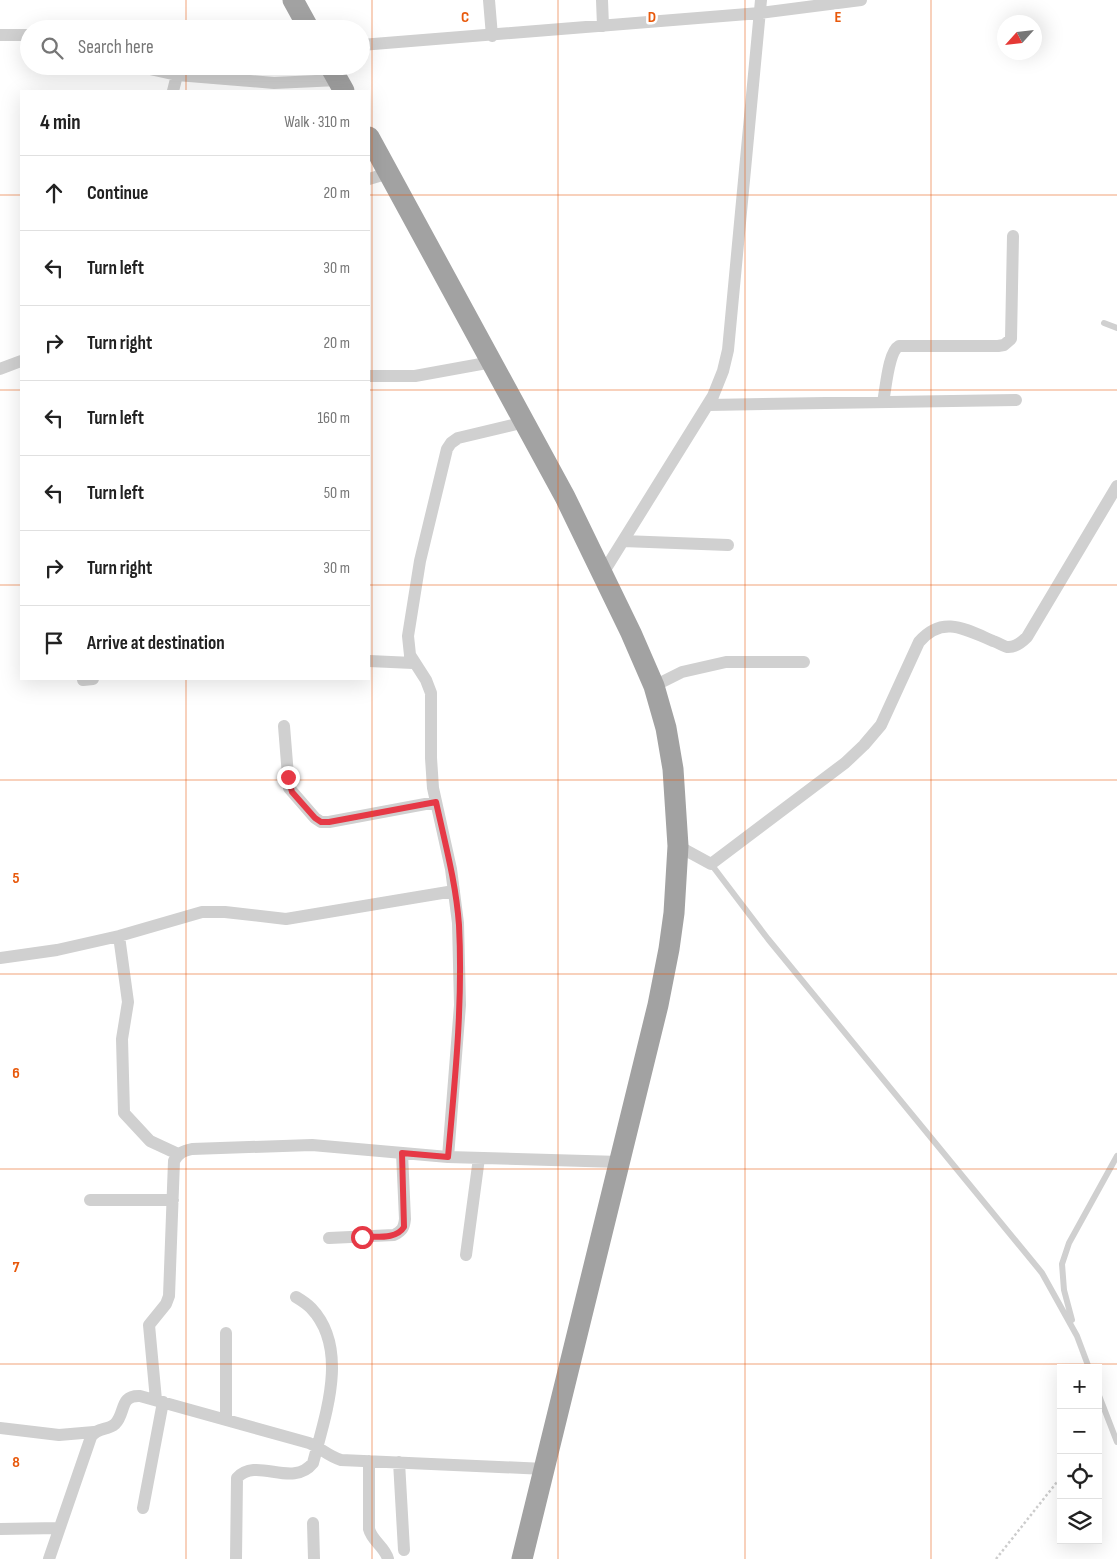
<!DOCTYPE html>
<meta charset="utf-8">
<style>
body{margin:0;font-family:"Sofia Sans Condensed",sans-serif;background:#f2f2f2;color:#222}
.controls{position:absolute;right:15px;bottom:15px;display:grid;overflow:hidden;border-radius:0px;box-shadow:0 5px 20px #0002}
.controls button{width:45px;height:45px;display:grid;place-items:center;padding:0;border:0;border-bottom:1px solid #e0e0e0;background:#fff;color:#222;font:25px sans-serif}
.compass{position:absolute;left:997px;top:15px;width:45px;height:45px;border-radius:50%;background:#fff;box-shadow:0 5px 20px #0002;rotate:243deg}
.stop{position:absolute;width:15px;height:15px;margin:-11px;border:4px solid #e63946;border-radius:50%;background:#fff}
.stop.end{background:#e63946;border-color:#fff;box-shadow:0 1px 5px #0008}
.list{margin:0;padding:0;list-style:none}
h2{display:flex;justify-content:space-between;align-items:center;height:65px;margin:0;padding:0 20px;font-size:21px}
h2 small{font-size:16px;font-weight:400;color:#767676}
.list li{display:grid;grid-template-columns:32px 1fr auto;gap:15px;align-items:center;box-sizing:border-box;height:75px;padding:0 20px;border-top:1px solid #e0e0e0}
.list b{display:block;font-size:19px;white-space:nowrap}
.list em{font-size:16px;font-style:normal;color:#767676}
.icon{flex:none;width:28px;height:28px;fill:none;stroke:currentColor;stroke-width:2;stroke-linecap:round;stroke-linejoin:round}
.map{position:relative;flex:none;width:1117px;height:1559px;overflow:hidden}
.search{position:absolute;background:#fff;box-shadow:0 5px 20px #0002;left:20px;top:20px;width:350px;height:55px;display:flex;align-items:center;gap:12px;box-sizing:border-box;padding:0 18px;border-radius:28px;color:#767676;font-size:19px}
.panel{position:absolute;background:#fff;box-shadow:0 5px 20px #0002;left:20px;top:90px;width:350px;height:590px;border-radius:0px}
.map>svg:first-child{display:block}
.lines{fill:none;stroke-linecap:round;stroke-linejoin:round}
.path{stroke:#cdcdcd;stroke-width:2.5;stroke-dasharray:2.5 2.5;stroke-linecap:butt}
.service{stroke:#d0d0d0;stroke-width:6}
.minor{stroke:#d0d0d0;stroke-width:12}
.trunk{stroke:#a2a2a2;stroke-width:21}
.route{stroke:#e63946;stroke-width:6}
.grid{fill:none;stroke:#e8590c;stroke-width:1;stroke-opacity:0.55}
.grid-label{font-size:16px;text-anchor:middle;font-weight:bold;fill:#e8590c;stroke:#fff;stroke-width:5;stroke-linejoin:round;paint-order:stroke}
</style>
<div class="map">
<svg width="1117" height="1559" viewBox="0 0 1117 1559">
<rect width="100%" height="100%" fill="#fff"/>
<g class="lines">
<path class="path" d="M996 1559 1061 1477"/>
<path class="service" d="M1104 323 1117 328
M711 864 768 939 1042 1273 1077 1336 1089 1368
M1072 1320 1064 1290 1062 1264 1069 1243 1117 1156
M1098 1393 1117 1442"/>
<path class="minor" d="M489 0 492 36
M602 0 603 26
M0 35H29
M361 45 760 13 861 0
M136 66 177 75 274 83 338 80
M173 91 177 75
M369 179 389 173
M0 369 21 361
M369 376H415L492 362
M883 402C886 389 888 352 899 346H998L1004 345 1011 339 1013 236
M708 405 1016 400
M623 541 728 545
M603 573 713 396 723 371 728 350 761 0
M369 661 413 663
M83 680 93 679
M654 686 682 672 726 662H804
M284 726 289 788 315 818 321 822H329L436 802
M678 846 711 864 845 763 864 745 881 725 919 642C942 615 965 629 993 641 997 642 1003 646 1007 647 1015 648 1022 642 1027 637L1117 486
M119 936 128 1002 122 1039 124 1113 150 1141 178 1154
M0 958 57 950 119 936 202 912H225L286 919 454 891
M448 1157 460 1005 458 923 451 869 433 788 431 758V693L426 680 410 655 408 636 420 561 447 449 451 443 458 438 525 422
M90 1200H173
M329 1238 394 1235C402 1231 404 1228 405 1219L402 1153
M466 1255 479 1158
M226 1333V1420
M156 1400 149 1325 166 1304 169 1296 174 1161C178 1153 183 1151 192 1149L312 1145 448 1157 620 1162
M0 1428 59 1435 94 1432
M369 1461V1529C372 1541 385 1547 388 1559
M399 1462 404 1550
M143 1508 163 1402
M313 1523 314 1559
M0 1529 59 1528
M49 1559 91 1437C97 1427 107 1431 115 1424 126 1413 119 1395 140 1396L309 1443C321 1448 328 1456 341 1460L545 1469
M236 1559 237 1478C257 1456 292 1489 313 1463 325 1416 350 1349 311 1308 307 1304 301 1300 296 1297"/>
<path class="trunk" d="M293 0 309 29
M330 66 344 91
M369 137 565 497 631 633 654 686 666 728 673 769 678 846 674 913 669 949 658 1005 522 1559"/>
</g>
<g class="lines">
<path class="route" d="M288 777 292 792 315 818 321 822H329L436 802C445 843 456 883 459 925 463 1003 455 1080 448 1157L402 1153 404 1227C396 1240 376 1236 362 1237"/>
</g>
<path class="grid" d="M186 0V29M372 0V1559M558 0V1559M745 0V1559M931 0V1559M186 66V91M0 195H21M369 195H1117M0 390H21M369 390H1117M0 585H21M369 585H1117M186 679V1559M0 780H1117M0 974H1117M0 1169H1117M0 1364H1117"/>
<g class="grid-label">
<text x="465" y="22">C</text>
<text x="652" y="22">D</text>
<text x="838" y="22">E</text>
<text x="16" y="883">5</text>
<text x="16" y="1078">6</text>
<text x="16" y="1272">7</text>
<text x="16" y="1467">8</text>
</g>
</svg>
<div class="controls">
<button>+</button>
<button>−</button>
<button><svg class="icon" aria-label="locate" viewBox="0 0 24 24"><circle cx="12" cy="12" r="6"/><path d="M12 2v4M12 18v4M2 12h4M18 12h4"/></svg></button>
<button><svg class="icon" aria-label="layers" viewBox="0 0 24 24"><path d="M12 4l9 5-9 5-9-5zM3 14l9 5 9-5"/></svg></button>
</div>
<svg class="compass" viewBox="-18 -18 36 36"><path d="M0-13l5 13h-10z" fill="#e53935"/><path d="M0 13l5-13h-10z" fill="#767676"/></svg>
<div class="stop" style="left:362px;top:1237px"></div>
<div class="stop end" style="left:288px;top:777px"></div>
<div class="search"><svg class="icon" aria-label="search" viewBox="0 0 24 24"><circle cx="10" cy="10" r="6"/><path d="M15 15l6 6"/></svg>Search here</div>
<section class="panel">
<h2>4 min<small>Walk · 310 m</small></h2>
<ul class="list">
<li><svg class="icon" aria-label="ahead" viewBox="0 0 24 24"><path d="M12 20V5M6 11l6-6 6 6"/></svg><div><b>Continue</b></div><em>20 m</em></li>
<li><svg class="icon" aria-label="left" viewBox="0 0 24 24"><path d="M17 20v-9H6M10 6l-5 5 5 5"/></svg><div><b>Turn left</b></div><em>30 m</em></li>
<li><svg class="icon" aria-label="right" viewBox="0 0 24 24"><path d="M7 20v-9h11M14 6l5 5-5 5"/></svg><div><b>Turn right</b></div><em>20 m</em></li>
<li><svg class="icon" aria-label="left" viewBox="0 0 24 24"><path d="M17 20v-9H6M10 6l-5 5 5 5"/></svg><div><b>Turn left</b></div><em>160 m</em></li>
<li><svg class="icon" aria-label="left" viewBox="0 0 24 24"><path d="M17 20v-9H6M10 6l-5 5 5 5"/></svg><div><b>Turn left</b></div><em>50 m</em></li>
<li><svg class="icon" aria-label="right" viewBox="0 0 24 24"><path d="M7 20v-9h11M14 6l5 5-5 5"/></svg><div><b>Turn right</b></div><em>30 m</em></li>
<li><svg class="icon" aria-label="arrive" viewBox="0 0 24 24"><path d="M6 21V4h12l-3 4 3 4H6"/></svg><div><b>Arrive at destination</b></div></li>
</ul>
</section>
</div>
